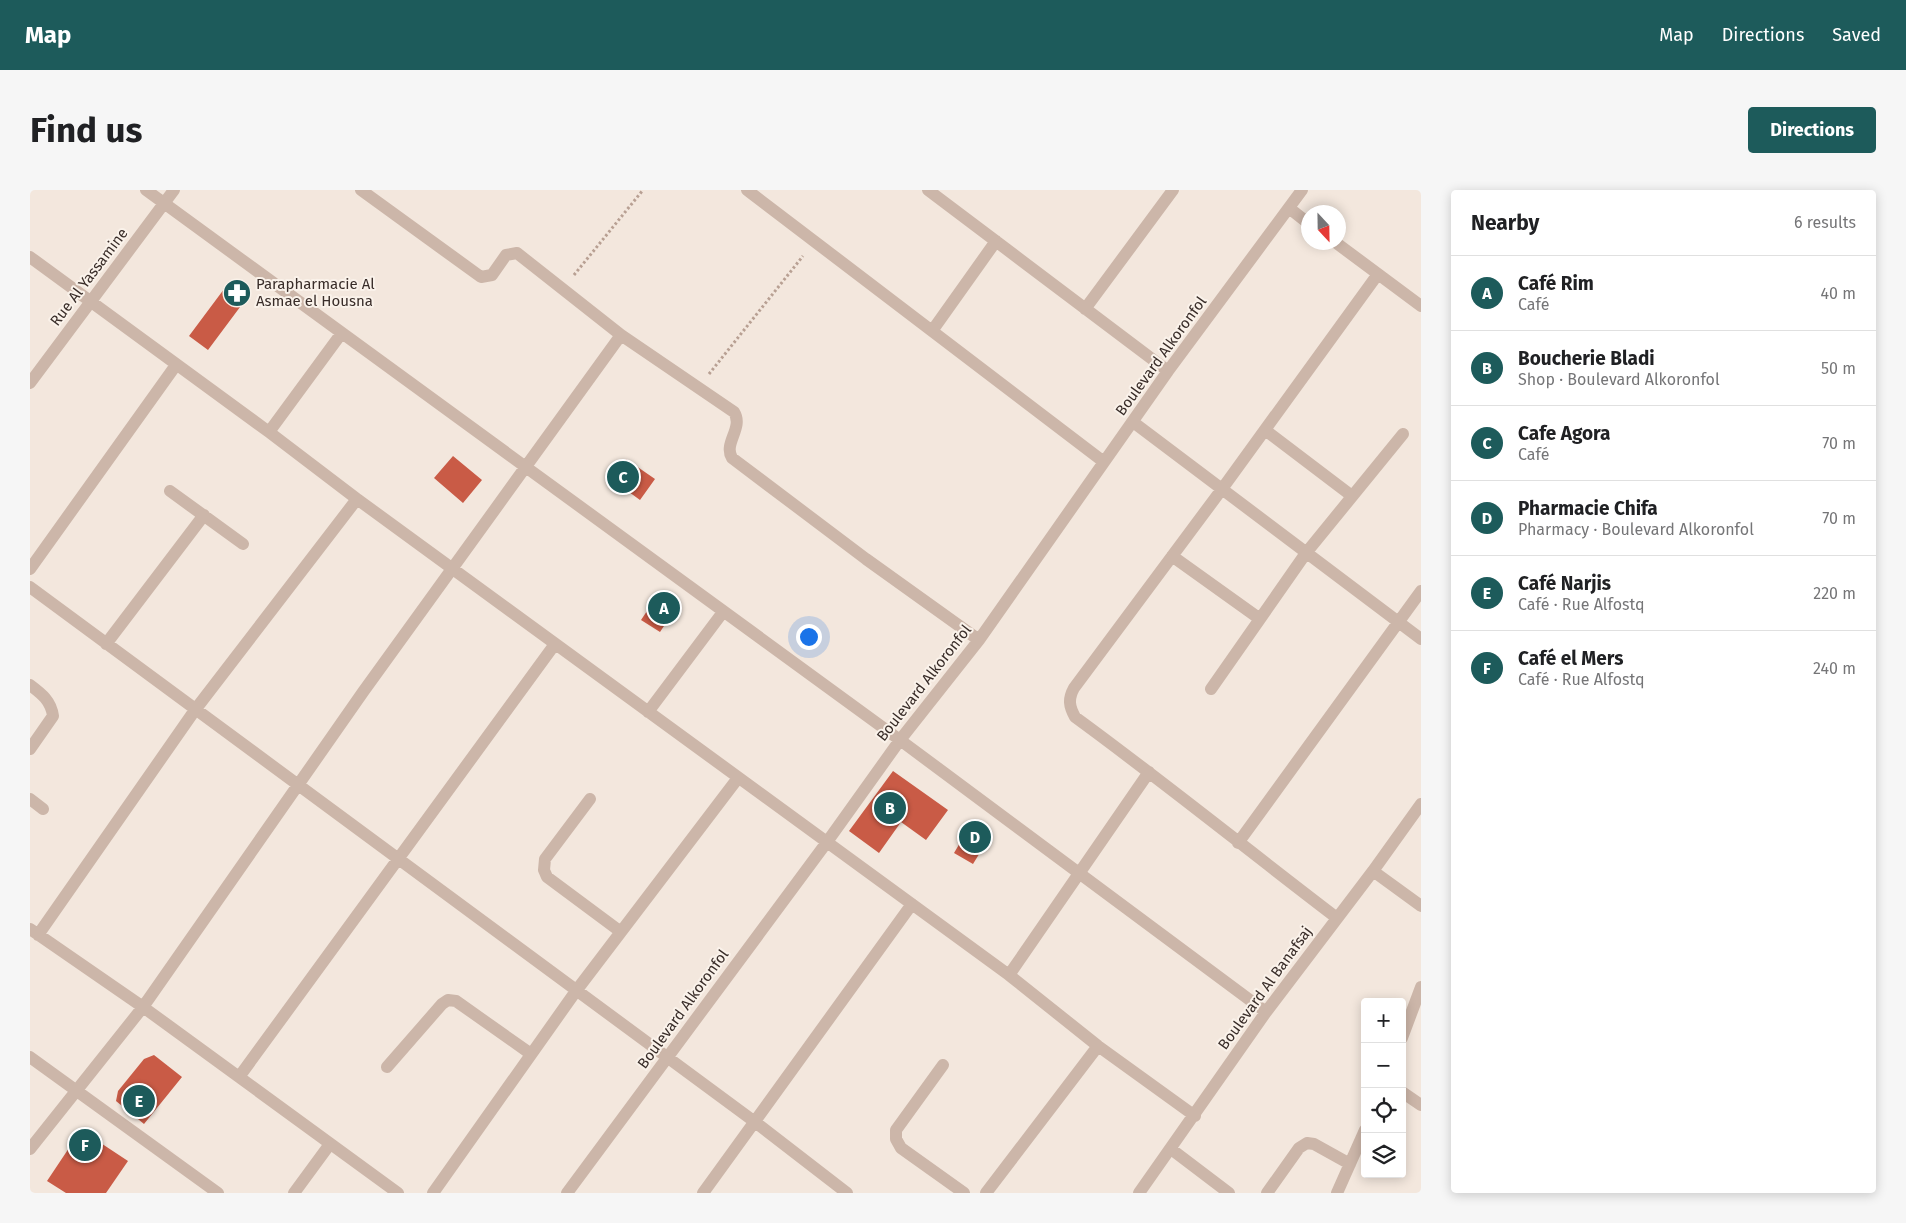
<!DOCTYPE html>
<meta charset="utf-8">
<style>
body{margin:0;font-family:"Fira Sans",sans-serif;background:#f6f6f6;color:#202124}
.controls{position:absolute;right:15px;bottom:15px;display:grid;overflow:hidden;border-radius:5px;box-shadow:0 2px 12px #0003}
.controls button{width:45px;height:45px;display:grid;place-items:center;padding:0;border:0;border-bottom:1px solid #e0e0e0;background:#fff;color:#202124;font:25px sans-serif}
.compass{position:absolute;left:1271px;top:15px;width:45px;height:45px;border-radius:50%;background:#fff;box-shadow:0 2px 12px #0003;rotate:158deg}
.you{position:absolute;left:778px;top:446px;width:18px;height:18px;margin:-12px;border:4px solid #fff;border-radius:50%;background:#1a73e8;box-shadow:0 0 0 8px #1a73e833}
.badge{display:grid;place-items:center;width:32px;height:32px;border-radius:50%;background:#1d5b5b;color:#fff;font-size:16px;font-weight:700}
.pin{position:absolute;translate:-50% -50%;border:2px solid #fff;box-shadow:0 1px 5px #0006}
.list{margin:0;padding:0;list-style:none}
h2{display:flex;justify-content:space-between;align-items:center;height:65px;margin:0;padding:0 20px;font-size:21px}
h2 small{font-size:16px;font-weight:400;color:#757577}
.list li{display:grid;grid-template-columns:32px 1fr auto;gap:15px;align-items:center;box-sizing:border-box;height:75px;padding:0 20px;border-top:1px solid #e0e0e0}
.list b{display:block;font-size:19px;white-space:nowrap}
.list p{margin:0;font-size:16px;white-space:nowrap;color:#757577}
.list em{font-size:16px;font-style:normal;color:#757577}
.icon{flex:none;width:28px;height:28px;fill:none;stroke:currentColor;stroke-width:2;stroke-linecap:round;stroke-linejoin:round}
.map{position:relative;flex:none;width:1391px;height:1003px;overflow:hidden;border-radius:5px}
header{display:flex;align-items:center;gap:30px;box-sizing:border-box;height:70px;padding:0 25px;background:#1d5b5b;color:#fff}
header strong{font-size:24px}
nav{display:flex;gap:28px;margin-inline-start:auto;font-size:18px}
.intro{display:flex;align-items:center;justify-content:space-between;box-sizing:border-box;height:120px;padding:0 30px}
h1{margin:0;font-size:35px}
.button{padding:12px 22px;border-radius:5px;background:#1d5b5b;color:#fff;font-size:18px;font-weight:700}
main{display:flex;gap:30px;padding:0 30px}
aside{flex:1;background:#fff;border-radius:5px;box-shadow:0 2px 12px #0003}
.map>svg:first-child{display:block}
.building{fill:#c95b46}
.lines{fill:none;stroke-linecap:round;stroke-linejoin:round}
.path{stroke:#b8a093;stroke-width:3;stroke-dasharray:2.5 2.5;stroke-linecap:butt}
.minor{stroke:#ccb6a9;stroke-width:12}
.labels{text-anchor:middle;stroke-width:4;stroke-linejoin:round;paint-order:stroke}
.street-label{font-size:15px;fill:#392d29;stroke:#faf2ea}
.poi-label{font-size:15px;fill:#392d29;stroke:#faf2ea;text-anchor:start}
</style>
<header>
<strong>Map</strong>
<nav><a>Map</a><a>Directions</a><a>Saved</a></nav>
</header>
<div class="intro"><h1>Find us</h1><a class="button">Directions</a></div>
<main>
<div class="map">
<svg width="1391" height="1003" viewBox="0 0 1391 1003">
<rect width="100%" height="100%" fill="#f3e7dd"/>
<path class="building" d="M200 91 219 105 178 160 159 146Z
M423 266 452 290 433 313 404 288Z
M596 269 625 289 610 310 581 289Z
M627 406 646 418 630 442 611 430Z
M863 581 918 620 896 650 871 632 849 663 819 641Z
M940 636 959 648 943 674 924 663Z
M124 865 152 887 114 934 86 911 88 901 114 869Z
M51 940 98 971 76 1003H36L17 991Z"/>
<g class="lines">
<path class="path" d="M544 85 613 0
M679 184 773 66"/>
<path class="minor" d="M116 0 870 550 1236 822
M331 0 451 87 462 85 476 65 487 63 591 145 704 222C714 238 693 253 702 268L836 369 949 450
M717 0 1074 272
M898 0 1138 181
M1259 18 1278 33
M1305 52 1391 116
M0 67 239 242 327 309 979 785 1068 856 1165 926
M1055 119 1143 0
M902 141 966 51
M0 193 144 0
M1103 232 1391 449
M1235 240 1322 306
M239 242 311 144
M140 301 213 354
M1142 366 1230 429
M0 379 146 175
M0 397 725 932 817 1003
M76 454 174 325
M0 495C12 504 21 511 23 526L0 559
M1181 499 1276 363 1373 244
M618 522 693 422
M0 609 13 619
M560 609 515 669 514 680 517 687 591 742
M1208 653 1391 401
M1343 681 1391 716
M1307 728C1219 661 1134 592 1045 527 1039 516 1038 509 1044 498L1192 299 1348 84
M0 739 113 817 368 1003
M8 745 165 520 327 309
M979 785 1119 582
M1372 848 1391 797
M0 867 188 1003
M913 875 866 940V949L871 958 934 1003
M357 877 412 814 418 810 426 811 501 864
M209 887 525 454
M1372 902 1391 915
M0 959 113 817 333 502 591 145
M1141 959 1199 1003
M264 1003 300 954
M403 1003 546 801 708 588
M537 1003 797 652 870 550 949 450 1138 181 1272 0
M673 1003 882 714
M956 1003 1068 856
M1109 1003 1236 822 1343 681 1391 614
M1237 1003 1269 958 1277 953 1284 954 1320 974
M1307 1003 1335 940"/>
</g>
<defs>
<symbol id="pharmacy-disc" viewBox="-11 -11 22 22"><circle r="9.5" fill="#1d5b5b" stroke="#faf2ea"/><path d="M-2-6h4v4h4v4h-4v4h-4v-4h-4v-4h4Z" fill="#fff"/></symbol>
</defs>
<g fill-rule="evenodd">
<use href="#pharmacy-disc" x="191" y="87" width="32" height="32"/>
</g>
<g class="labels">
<g class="street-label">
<text transform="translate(59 87) rotate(-53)" y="5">Rue Al Yassamine</text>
<text transform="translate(1131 166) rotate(-54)" y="5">Boulevard Alkoronfol</text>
<text transform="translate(894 493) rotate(-52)" y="5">Boulevard Alkoronfol</text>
<text transform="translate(1235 798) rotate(-54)" y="5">Boulevard Al Banafsaj</text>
<text transform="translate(653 819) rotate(-54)" y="5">Boulevard Alkoronfol</text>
</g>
<g class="poi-label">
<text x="226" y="99">Parapharmacie Al<tspan x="226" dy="17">Asmae el Housna</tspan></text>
</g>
</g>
</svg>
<div class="controls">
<button>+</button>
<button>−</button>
<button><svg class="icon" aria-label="locate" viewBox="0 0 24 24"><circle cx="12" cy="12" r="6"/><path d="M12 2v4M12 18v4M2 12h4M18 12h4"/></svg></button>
<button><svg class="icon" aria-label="layers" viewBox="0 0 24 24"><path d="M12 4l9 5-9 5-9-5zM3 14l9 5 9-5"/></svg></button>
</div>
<svg class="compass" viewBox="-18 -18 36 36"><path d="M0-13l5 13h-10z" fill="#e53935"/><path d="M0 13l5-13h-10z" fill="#757577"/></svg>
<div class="you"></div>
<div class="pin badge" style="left:634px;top:418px">A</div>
<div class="pin badge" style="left:860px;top:618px">B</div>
<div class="pin badge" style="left:593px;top:287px">C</div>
<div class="pin badge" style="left:945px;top:647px">D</div>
<div class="pin badge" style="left:109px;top:911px">E</div>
<div class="pin badge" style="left:55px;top:955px">F</div>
</div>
<aside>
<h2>Nearby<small>6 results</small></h2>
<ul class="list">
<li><span class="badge">A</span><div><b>Café Rim</b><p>Café</p></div><em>40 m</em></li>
<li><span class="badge">B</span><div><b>Boucherie Bladi</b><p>Shop · Boulevard Alkoronfol</p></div><em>50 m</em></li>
<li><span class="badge">C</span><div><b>Cafe Agora</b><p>Café</p></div><em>70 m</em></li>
<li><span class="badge">D</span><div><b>Pharmacie Chifa</b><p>Pharmacy · Boulevard Alkoronfol</p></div><em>70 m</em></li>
<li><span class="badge">E</span><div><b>Café Narjis</b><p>Café · Rue Alfostq</p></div><em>220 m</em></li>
<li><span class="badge">F</span><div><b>Café el Mers</b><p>Café · Rue Alfostq</p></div><em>240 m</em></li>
</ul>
</aside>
</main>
